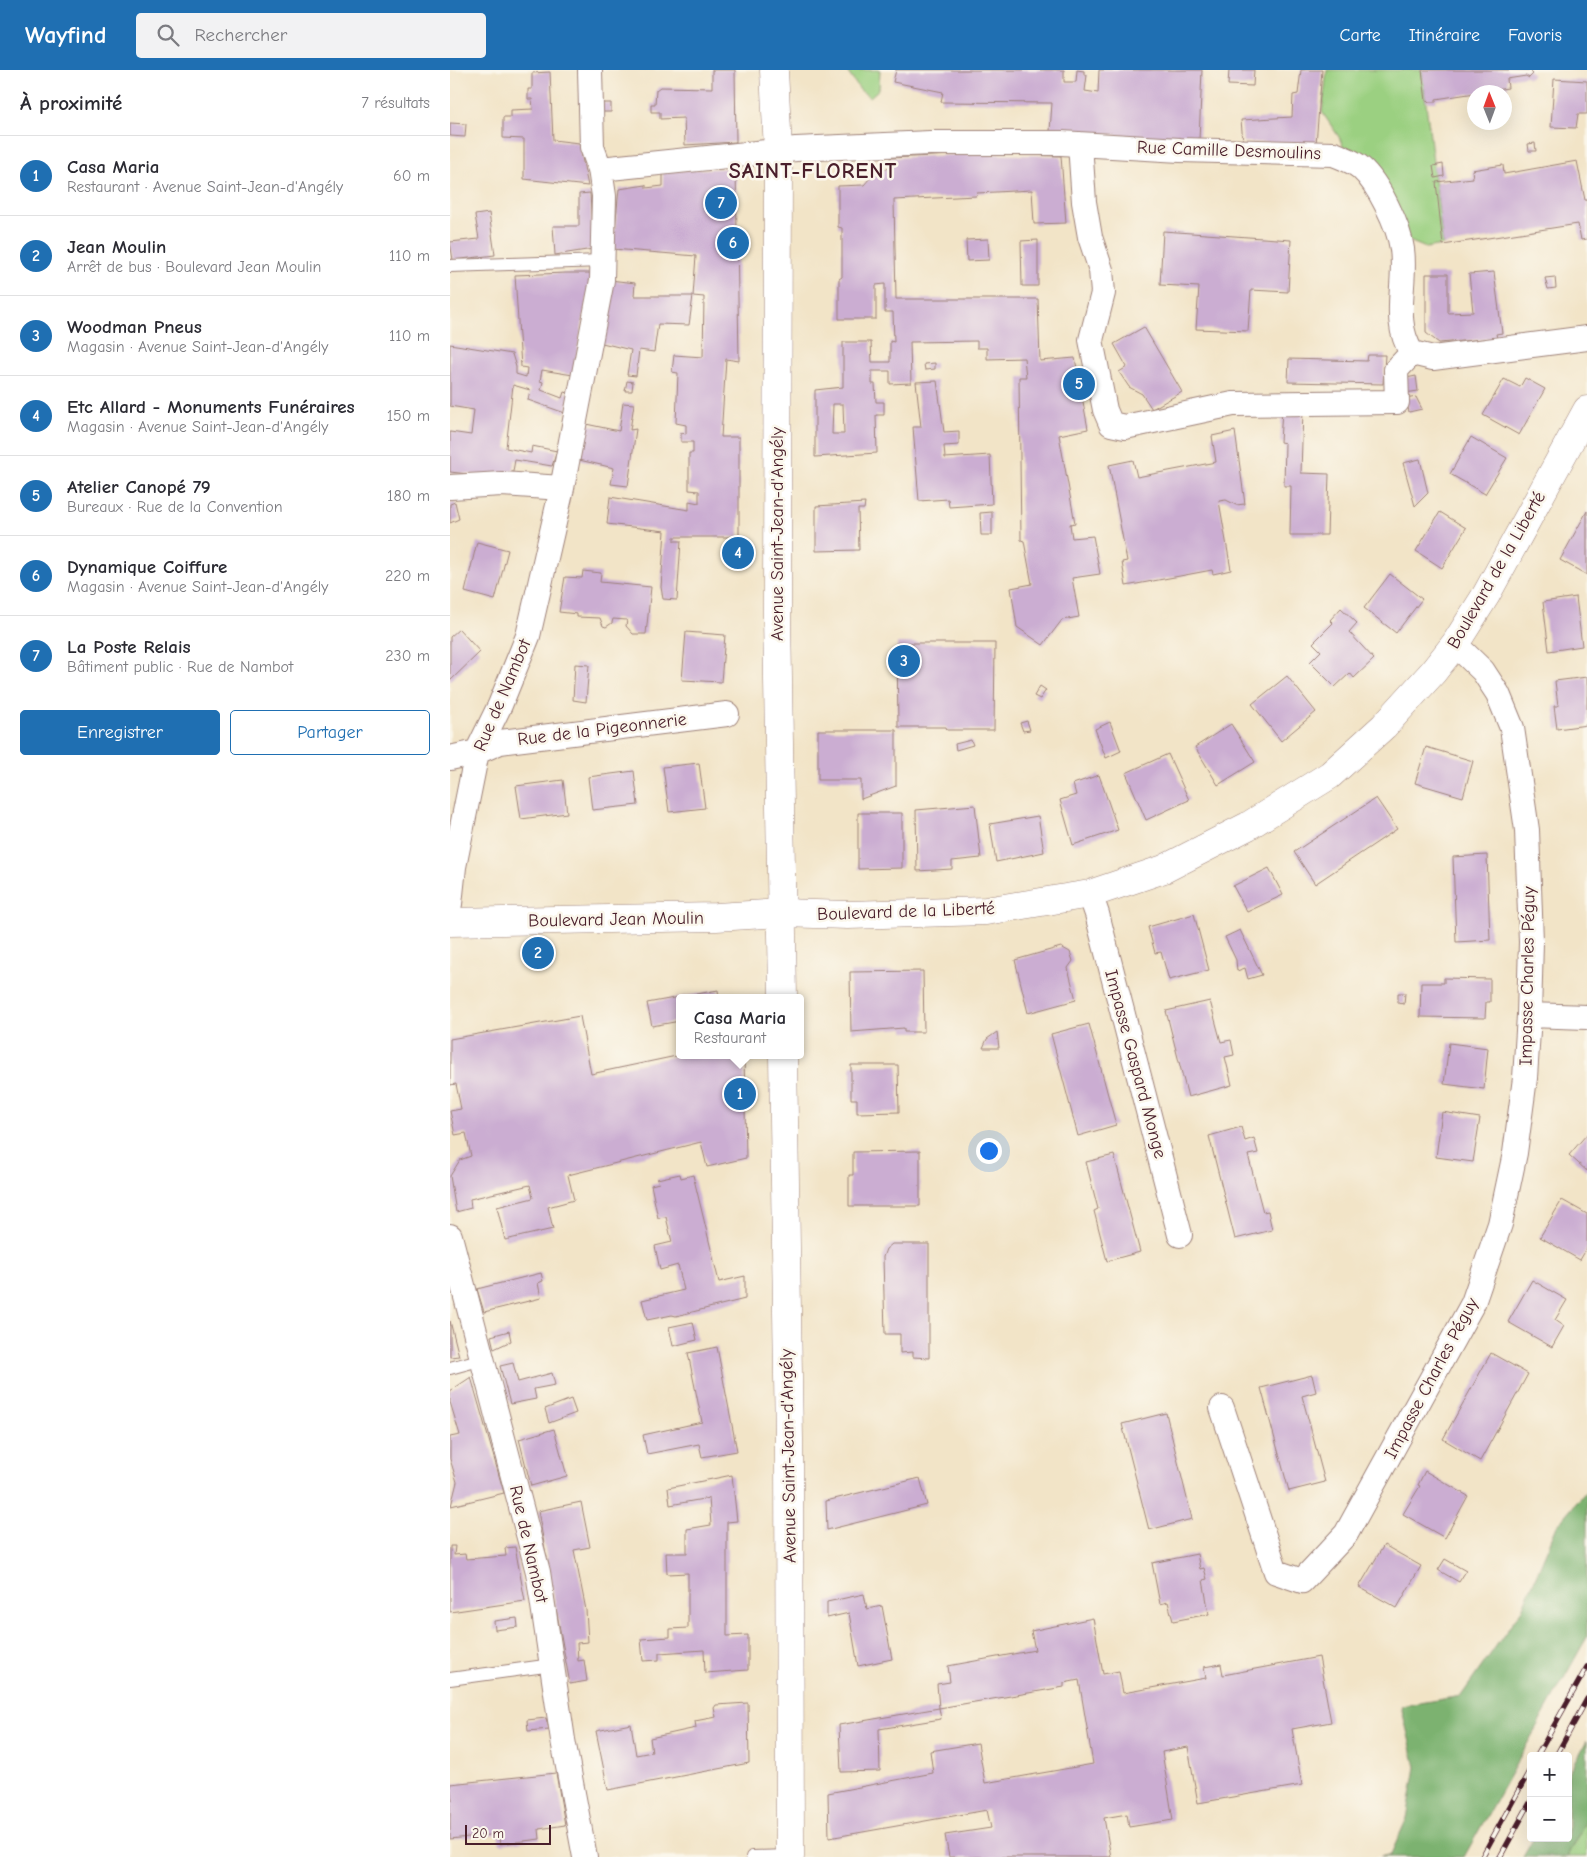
<!DOCTYPE html>
<html lang="fr">
<meta charset="utf-8">
<style>
body{margin:0;font-family:"Comic Neue",sans-serif;background:#f2f2f3;color:#2b2b33}
.controls{position:absolute;right:15px;bottom:15px;display:grid;overflow:hidden;border-radius:5px;box-shadow:0 5px 20px #0002}
.controls button{width:45px;height:45px;display:grid;place-items:center;padding:0;border:0;border-bottom:1px solid #e1e1e2;background:#fff;color:#2b2b33;font:25px sans-serif}
.compass{position:absolute;left:1017px;top:15px;width:45px;height:45px;border-radius:50%;background:#fff;box-shadow:0 5px 20px #0002;rotate:359deg}
.scale{position:absolute;left:15px;bottom:12px;width:86px;box-sizing:border-box;padding-left:5px;border:2px solid #4a1f2b;border-top:0;font-size:14px;line-height:18px;white-space:nowrap;color:#4a1f2b;-webkit-text-stroke:4px #fbf7ec;paint-order:stroke}
.you{position:absolute;left:538px;top:1080px;width:18px;height:18px;margin:-12px;border:4px solid #fff;border-radius:50%;background:#1a73e8;box-shadow:0 0 0 8px #1a73e833}
.badge{display:grid;place-items:center;width:32px;height:32px;border-radius:50%;background:#1f6fb2;color:#fff;font-size:16px;font-weight:700}
.pin{position:absolute;translate:-50% -50%;border:2px solid #fff;box-shadow:0 1px 5px #0006}
.popup{position:absolute;left:226px;top:924px;width:128px;height:65px;box-sizing:border-box;display:grid;place-content:center;border-radius:5px;background:#fff;filter:drop-shadow(0 1px 4px #0005);font-size:16px;white-space:nowrap;color:#7c7c81}
.popup b{font-size:19px;color:#2b2b33}
.popup::after{content:'';position:absolute;left:50%;top:100%;margin-left:-10px;border:10px solid transparent;border-top-color:#fff}
.list{margin:0;padding:0;list-style:none}
h2{display:flex;justify-content:space-between;align-items:center;height:65px;margin:0;padding:0 20px;font-size:21px}
h2 small{font-size:16px;font-weight:400;color:#7c7c81}
.list li{display:grid;grid-template-columns:32px 1fr auto;gap:15px;align-items:center;box-sizing:border-box;height:80px;padding:0 20px;border-top:1px solid #e1e1e2}
.list b{display:block;font-size:19px;white-space:nowrap}
.list p{margin:0;font-size:16px;white-space:nowrap;color:#7c7c81}
.list em{font-size:16px;font-style:normal;color:#7c7c81}
.actions{display:flex;gap:10px;padding:15px 20px}
.actions a{flex:1;padding:11px 0;border:1px solid #1f6fb2;border-radius:5px;text-align:center;font-size:18px;color:#1f6fb2}
.actions .main{background:#1f6fb2;color:#fff}
.icon{flex:none;width:28px;height:28px;fill:none;stroke:currentColor;stroke-width:2;stroke-linecap:round;stroke-linejoin:round}
.map{position:relative;flex:none;width:1137px;height:1787px;overflow:hidden}
header{display:flex;align-items:center;gap:30px;box-sizing:border-box;height:70px;padding:0 25px;background:#1f6fb2;color:#fff}
header strong{font-size:24px}
nav{display:flex;gap:28px;margin-inline-start:auto;font-size:18px}
.search{width:350px;height:45px;background:#f2f2f3;display:flex;align-items:center;gap:12px;box-sizing:border-box;padding:0 18px;border-radius:5px;color:#7c7c81;font-size:19px}
main{display:flex}
aside{flex:1;background:#fff}
.map>svg:first-child{display:block}
.green{fill:#9bd081;stroke:#727856}
.forest{fill:#7cb26f;stroke:#63684d}
.building{fill:#cbadd2;fill-rule:evenodd}
.lines{fill:none;stroke-linecap:round;stroke-linejoin:round}
.service-casing{stroke:#9e8279;stroke-width:14}
.minor-casing{stroke:#9e8279;stroke-width:26}
.tertiary-casing{stroke:#9e8279;stroke-width:29}
.secondary-casing{stroke:#9e8279;stroke-width:29}
.service{stroke:#fff;stroke-width:12}
.minor{stroke:#fff;stroke-width:24}
.tertiary{stroke:#fff;stroke-width:28}
.secondary{stroke:#fff;stroke-width:28}
.rail-casing{stroke:#4a1f2b;stroke-width:5.5}
.rail{stroke:#fbf7ec;stroke-width:4;stroke-dasharray:11;stroke-linecap:butt}
.labels{text-anchor:middle;stroke-width:5;stroke-linejoin:round;paint-order:stroke}
.street-label{font-size:18px;fill:#4a1f2b;stroke:#fbf7ec}
.district-label{font-size:22px;font-weight:bold;letter-spacing:1px;fill:#4a1f2b;stroke:#fbf7ec}
</style>
<header>
<strong>Wayfind</strong>
<div class="search"><svg class="icon" aria-label="search" viewBox="0 0 24 24"><circle cx="10" cy="10" r="6"/><path d="M15 15l6 6"/></svg>Rechercher</div>
<nav><a>Carte</a><a>Itinéraire</a><a>Favoris</a></nav>
</header>
<main>
<aside>
<h2>À proximité<small>7 résultats</small></h2>
<ul class="list">
<li><span class="badge">1</span><div><b>Casa Maria</b><p>Restaurant · Avenue Saint-Jean-d'Angély</p></div><em>60 m</em></li>
<li><span class="badge">2</span><div><b>Jean Moulin</b><p>Arrêt de bus · Boulevard Jean Moulin</p></div><em>110 m</em></li>
<li><span class="badge">3</span><div><b>Woodman Pneus</b><p>Magasin · Avenue Saint-Jean-d'Angély</p></div><em>110 m</em></li>
<li><span class="badge">4</span><div><b>Etc Allard - Monuments Funéraires</b><p>Magasin · Avenue Saint-Jean-d'Angély</p></div><em>150 m</em></li>
<li><span class="badge">5</span><div><b>Atelier Canopé 79</b><p>Bureaux · Rue de la Convention</p></div><em>180 m</em></li>
<li><span class="badge">6</span><div><b>Dynamique Coiffure</b><p>Magasin · Avenue Saint-Jean-d'Angély</p></div><em>220 m</em></li>
<li><span class="badge">7</span><div><b>La Poste Relais</b><p>Bâtiment public · Rue de Nambot</p></div><em>230 m</em></li>
</ul>
<div class="actions"><a class="main">Enregistrer</a><a>Partager</a></div>
</aside>
<div class="map">
<svg width="1137" height="1787" viewBox="0 0 1137 1787">
<rect width="100%" height="100%" fill="#fbf7ec"/>
<filter id="ink" filterUnits="userSpaceOnUse"><feTurbulence type="fractalNoise" baseFrequency=".02" numOctaves="2"/><feDisplacementMap in="SourceGraphic" scale="10" xChannelSelector="R" yChannelSelector="G"/><feConvolveMatrix kernelMatrix="1 2 1 2 8 2 1 2 1" color-interpolation-filters="sRGB"/></filter>
<filter id="wash" filterUnits="userSpaceOnUse"><feTurbulence type="fractalNoise" baseFrequency=".0096" numOctaves="4" result="noise"/><feDisplacementMap in="SourceGraphic" scale="20" xChannelSelector="R" yChannelSelector="G"/><feGaussianBlur stdDeviation="1.12" result="paint"/><feColorMatrix in="noise" values="0 0 0 0 0 0 0 0 0 0 0 0 0 0 0 0 0 1.4 0 .05"/><feComposite in="paint" operator="in"/></filter>
<g filter="url(#wash)">
<rect width="100%" height="100%" fill="#f2e4c7"/>
<path class="green" d="M396 0H430L429 19 420 27 410 20Z
M877 0H972L993 175 976 178 959 171 895 81 889 67 872 42Z
M1137 1748V1787H1117Z"/>
<path class="forest" d="M1137 1420V1567L1014 1787H930L941 1784 957 1748 966 1697 951 1636 1011 1626 1072 1539 1107 1456Z
M1137 1671V1748L1117 1787H1073L1084 1768H1118V1705Z"/>
<g id="blocks">
<path class="building" d="M262 0H285L286 72 235 75 234 48 210 49V42H201V34H205L206 20 210 17 262 18Z
M446 0H614V12H626L627 0 634 1V5H637L635 21 648 23 649 0H752L749 70 600 61 602 33 491 32 493 22 443 12Z
M779 0H804L803 16 778 15Z
M851 0H872L866 74 793 72 791 50 842 47 843 25 848 24Z
M972 0H1079L1083 4 1079 8 1076 6 1057 9 1058 18 986 29V32H981L976 31Z
M100 2 103 70 129 73 138 116 74 109V69L53 68V47H61V40L83 39 82 29H78V19H82V3Z
M1104 9 1137 11V44H1128L1126 58 1101 57Z
M152 33H161V42H152Z
M0 53 16 54 15 67 0 66Z
M1085 73 1086 81H1079L1078 74Z
M525 84 611 86 616 153 584 154 582 120 527 123 526 126 444 130 446 229H588L590 291 625 288 638 359 609 365 625 453 620 454 622 468 643 466 650 504 622 508 629 547 612 550 593 575 567 557 561 518 582 514 574 471 571 470 569 307H576L574 288 537 289V278H527V271L460 272 461 313 440 314V301H422V314H425L426 332H434V345H426L427 383 365 387V320L393 317V272H421L422 292H440V271L444 272 443 242H435V214L426 215V249H389V209L392 207V158L388 157V116L414 115 426 101 441 98 440 88ZM383 334H393L394 364H382Z
M1127 91 1135 130H1137V169L1131 170 1128 154 993 175 986 112 1023 108 1022 100 1053 95 1054 104Z
M993 94 994 106 985 108 983 96Z
M286 98 289 291 276 289 271 367H289V467H224V471H231L227 530 213 529 211 517 215 461 157 454 160 427 239 440V431L249 433V421L239 420V383H243V372H231V363L236 364V355L226 353 228 303 222 302 224 285 253 287 254 227 243 226 246 186 163 179 169 119 196 115V118L213 116V101Z
M140 123 143 179 105 185 103 156H129V124Z
M39 143 45 185 3 190 0 172 29 169 25 145Z
M713 161 841 170 838 222 801 220 798 261 746 259 749 217 710 215Z
M538 169 539 190 517 191 516 170Z
M588 170V216H572L571 171Z
M1044 202 1052 263 1046 264 1047 268 989 273 976 263V204H998V243L1023 242 1019 204Z
M116 203H142L123 305 92 300 90 311 93 312 91 320 112 328 114 322 120 324 115 343 78 330 80 320 63 315 56 378 81 383 82 376 107 381 102 396 65 390 62 407 53 408 0 402V362L21 365 24 340 0 336V274L62 284 66 297V304L76 307 77 298 71 297 65 205Z
M1105 207 1106 218 1098 219 1095 208Z
M160 210 185 213 184 226H243L239 255 208 254 204 282 189 280 186 306 177 305 181 280 152 273Z
M694 257 732 322 702 339 692 324 679 317 669 302 677 297 664 274Z
M918 285H935L933 314 838 312 839 289 917 291Z
M485 293V299L475 300 474 294Z
M966 306 968 321 955 323 951 309Z
M1075 308 1095 319 1069 365 1033 345 1054 309 1070 317Z
M177 311 183 312 182 321H175Z
M487 311 494 362 509 361V375L494 376 495 388 540 385 542 434 499 437 498 429 469 431 463 357H471L466 312Z
M966 327 972 339 959 342 956 329Z
M173 333 184 334 180 360 186 359 178 416 161 414 164 398 129 390 136 354 169 361Z
M832 339 853 340 851 403 879 404 877 465H840L841 416H834L835 373 830 372Z
M785 361 795 434 786 435 776 430 769 431 781 500 763 504 762 500 676 516 672 492 677 491 659 395 683 390 687 407 766 392 762 366Z
M1021 367 1057 388 1035 424 1000 404Z
M970 389 978 423 965 436 953 393Z
M5 432 9 449 0 453V434Z
M415 433 414 439H408L409 480 366 481V436Z
M1137 441V505L1110 490Z
M542 442V465H531L530 443Z
M990 442 1016 458 992 498 966 481Z
M27 472 58 480 45 530 15 522Z
M133 501 151 503 150 512 201 517 196 564H183L176 556 177 550 163 549 162 553 156 557 153 556 150 548 127 547V544L109 542 115 507 132 508Z
M940 504 972 529 946 563 914 538Z
M1126 527 1132 576 1099 581 1093 532Z
M891 538 907 553 899 562 924 589 904 608 900 603 885 617 860 592 871 581 863 573 883 553 880 550Z
M9 559 30 582 0 611V567Z
M236 562 275 565 271 612 232 610Z
M447 573H545L544 660H497L496 657H448Z
M125 594 139 595 136 632 123 630Z
M837 606 866 642 831 671 802 634Z
M1137 607V655L1107 659 1104 636H1108L1105 611Z
M590 616 596 620 590 629 584 626Z
M577 651 580 660 573 661 570 653Z
M660 652 671 681 656 688 645 659Z
M781 654 805 692 768 715 745 677Z
M368 660H446V716L411 729V710H368Z
M521 670 523 675 506 680 505 674Z
M976 677 1023 691 1013 727 965 713Z
M718 684 739 730 696 750 676 703Z
M249 693 255 738 219 742 213 697Z
M184 701 188 735 142 740 138 707Z
M649 705 668 760 623 775 610 730 626 725 623 714Z
M113 710 117 743 71 749 66 716Z
M926 728 947 759 865 814 844 782Z
M525 735 531 788 502 791V799L467 801 466 740Z
M408 743H452V798L408 799Z
M588 746 594 782 546 792 540 754Z
M1037 785 1040 870 1006 872 1003 787Z
M819 798 833 825 797 842 783 816Z
M744 844 759 900 719 910 711 882 705 883 698 857Z
M790 860 807 895 812 905 798 909 795 898 787 901 786 890 775 867Z
M611 877 620 882 623 891 618 898 626 930 578 943 565 890Z
M473 901 474 962H454V958L401 962 400 902Z
M994 908 1040 909V932H1036L1035 948 970 947 971 913H994Z
M268 920 269 928H231V927Z
M948 923H955L954 934 948 933Z
M230 927V951L202 956 197 933Z
M760 931 771 972 781 970 784 985 775 987 782 1015 738 1027 716 941Z
M130 946 141 1004 231 985H294L296 1088 257 1097 251 1072 118 1105 124 1130 98 1137 103 1159 55 1170 47 1137 83 1128 80 1115 20 1129 21 1138 6 1142 0 1106 10 1090 21 1086 16 1063 5 1065 0 1041 11 1039 6 1014 0 1015V969Z
M639 954 666 1055 628 1066 601 964Z
M547 962 549 978H533L537 969Z
M999 973 1038 978 1034 1019 994 1014Z
M401 995H448L449 1042 407 1043V1029H401Z
M992 1042 1030 1048 1023 1092 986 1087Z
M791 1057 795 1071 804 1068 808 1083 798 1085 813 1142 818 1141 822 1160 785 1169 759 1066Z
M1137 1064V1101L1119 1085Z
M470 1081V1136H399V1105H403V1082Z
M664 1085 690 1182 657 1191 644 1141 648 1139 636 1092Z
M230 1104 231 1108 243 1105 269 1212 295 1206V1229L226 1246 222 1245 197 1250 192 1230 234 1220 228 1195 210 1200 205 1176 222 1172 216 1147 208 1148 201 1115 209 1113 207 1109Z
M1112 1130 1137 1144V1178L1130 1190 1090 1167Z
M442 1174H479V1288L463 1287V1282L450 1283V1264H435L433 1187 436 1179Z
M91 1203 93 1211 88 1213 91 1228 34 1242 27 1219Z
M1082 1210 1117 1230 1105 1250 1114 1256 1102 1277 1058 1252Z
M0 1251 9 1286 0 1287Z
M243 1252 247 1270 223 1276 219 1257Z
M59 1261 61 1271 44 1279 41 1266Z
M267 1277 287 1381 252 1387 249 1374 197 1384 193 1365 252 1352 238 1283Z
M1041 1283 1078 1304 1030 1391 993 1369Z
M63 1293 68 1312 102 1303 105 1315 84 1319 86 1329 60 1334 50 1296Z
M862 1305 866 1322 852 1326 875 1412 839 1421 811 1318Z
M21 1307 54 1423 1 1436 7 1412 0 1389V1367L10 1365 0 1332V1321Z
M121 1329 126 1343 99 1353 95 1339Z
M716 1343 742 1449 699 1460 672 1354Z
M104 1359 117 1406 81 1416 69 1369Z
M975 1401 1018 1426 995 1468 953 1444 970 1416 968 1415Z
M282 1405 287 1451 277 1452V1566L298 1565V1600L255 1603 254 1580 209 1583V1590L193 1591 191 1569 220 1567V1559L238 1558V1503L217 1504 216 1483H237V1459L261 1455 259 1428 220 1435 218 1418Z
M470 1408 477 1435 377 1460 376 1431Z
M131 1432 140 1477 124 1480 136 1540 138 1572 127 1573 128 1591 134 1590 137 1611 120 1614 88 1441Z
M934 1475 971 1496 947 1538 909 1517Z
M0 1476H5L4 1485 15 1484 16 1489 56 1486 55 1478 65 1477 75 1531 0 1542Z
M747 1484 750 1499 754 1498 757 1509 753 1510 759 1544 723 1551 718 1532 710 1534 702 1493Z
M995 1489 1016 1501 1009 1512 988 1500Z
M414 1524 417 1539 432 1536 442 1589 408 1596 399 1543 377 1548V1532Z
M67 1548 68 1557 45 1560 44 1551Z
M643 1548 653 1604 669 1601 673 1623 756 1608 754 1597 771 1594 773 1605 869 1587 881 1652 842 1659 852 1715 748 1733 738 1677 712 1682 723 1750 679 1757 677 1744 654 1748 661 1787H499L495 1765 541 1758 537 1740 379 1768 378 1723 483 1703 480 1681 528 1673 535 1713 643 1694 629 1610 614 1613V1617L489 1638 487 1614 500 1612 498 1596 585 1580 581 1561Z
M298 1633 299 1693 158 1720 146 1661 181 1654 186 1685 202 1682 200 1668 246 1658 245 1651 266 1647 264 1638 266 1635Z
M489 1638 491 1649 429 1659 430 1701 391 1702 389 1655Z
M96 1648 99 1659 78 1661 77 1650Z
M106 1703 115 1755 89 1759 90 1769 50 1774 48 1764 0 1769V1731H2L0 1714Z"/>
</g>
</g>
<g filter="url(#ink)">
<use href="#blocks" fill-opacity="0" stroke="#9e8279" stroke-width="1"/>
<g class="lines">
<defs>
<path id="service" d="M0 196 153 191
M0 1298 33 1289
M0 1609 102 1595
M302 1787 340 1786"/>
<path id="minor" d="M630 74 634 132 640 167 651 200 653 223 641 270 655 340 661 354 675 357 783 334 947 332 946 300 962 283
M150 99 346 79 480 73H611L730 80 884 84C893 88 903 91 911 98 928 113 949 156 952 179 957 214 941 251 962 283L983 288 1137 268
M0 417 52 414 112 418
M0 688 27 682 50 672 277 644
M640 824 647 844 730 1165
M0 834 4 797 27 682 50 635 78 566 112 418 152 210 154 126 150 99 142 77 140 0
M1079 945 1137 947
M0 1166 88 1502 113 1670 135 1787
M772 1338 826 1502 852 1511 896 1464 1023 1233 1050 1154 1065 1083 1075 1008 1079 945 1081 872 1077 760 1062 658 1048 624 1033 601 1005 574"/>
<path id="tertiary" d="M0 852 266 847 332 843 398 845 536 841 640 824 714 799 798 756 880 705 934 656 983 602 1005 574 1036 525 1137 340"/>
<path id="secondary" d="M324 0 328 81 327 545 333 928
M333 985 339 1369 340 1787"/>
</defs>
<use href="#service" class="service-casing"/>
<use href="#minor" class="minor-casing"/>
<use href="#tertiary" class="tertiary-casing"/>
<use href="#secondary" class="secondary-casing"/>
<use href="#service" class="service"/>
<use href="#minor" class="minor"/>
<use href="#tertiary" class="tertiary"/>
<use href="#secondary" class="secondary"/>
<defs>
<path id="rail" d="M1087 1686 1137 1597
M1106 1686 1137 1629
M1032 1787 1081 1698
M1050 1787 1081 1731"/>
</defs>
<use href="#rail" class="rail-casing"/>
<use href="#rail" class="rail"/>
</g>
</g>
<g class="labels">
<g class="street-label">
<text transform="translate(779 80) rotate(2)" y="6">Rue Camille Desmoulins</text>
<text transform="translate(327 464) rotate(-90)" y="6">Avenue Saint-Jean-d'Angély</text>
<text transform="translate(1046 500) rotate(-60)" y="6">Boulevard de la Liberté</text>
<text transform="translate(52 625) rotate(-67)" y="6">Rue de Nambot</text>
<text transform="translate(152 659) rotate(-7)" y="6">Rue de la Pigeonnerie</text>
<text transform="translate(456 841) rotate(-2)" y="6">Boulevard de la Liberté</text>
<text transform="translate(166 849) rotate(-1)" y="6">Boulevard Jean Moulin</text>
<text transform="translate(1077 906) rotate(-89)" y="6">Impasse Charles Péguy</text>
<text transform="translate(686 994) rotate(75)" y="6">Impasse Gaspard Monge</text>
<text transform="translate(981 1308) rotate(-62)" y="6">Impasse Charles Péguy</text>
<text transform="translate(338 1386) rotate(-91)" y="6">Avenue Saint-Jean-d'Angély</text>
<text transform="translate(79 1474) rotate(77)" y="6">Rue de Nambot</text>
</g>
<g class="district-label">
<text x="363" y="108">SAINT-FLORENT</text>
</g>
</g>
</svg>
<div class="controls">
<button>+</button>
<button>−</button>
</div>
<svg class="compass" viewBox="-18 -18 36 36"><path d="M0-13l5 13h-10z" fill="#e53935"/><path d="M0 13l5-13h-10z" fill="#7c7c81"/></svg>
<div class="scale">20 m</div>
<div class="you"></div>
<div class="pin badge" style="left:290px;top:1024px">1</div>
<div class="popup"><b>Casa Maria</b>Restaurant</div>
<div class="pin badge" style="left:88px;top:883px">2</div>
<div class="pin badge" style="left:454px;top:591px">3</div>
<div class="pin badge" style="left:288px;top:483px">4</div>
<div class="pin badge" style="left:629px;top:314px">5</div>
<div class="pin badge" style="left:283px;top:173px">6</div>
<div class="pin badge" style="left:271px;top:133px">7</div>
</div>
</main>
